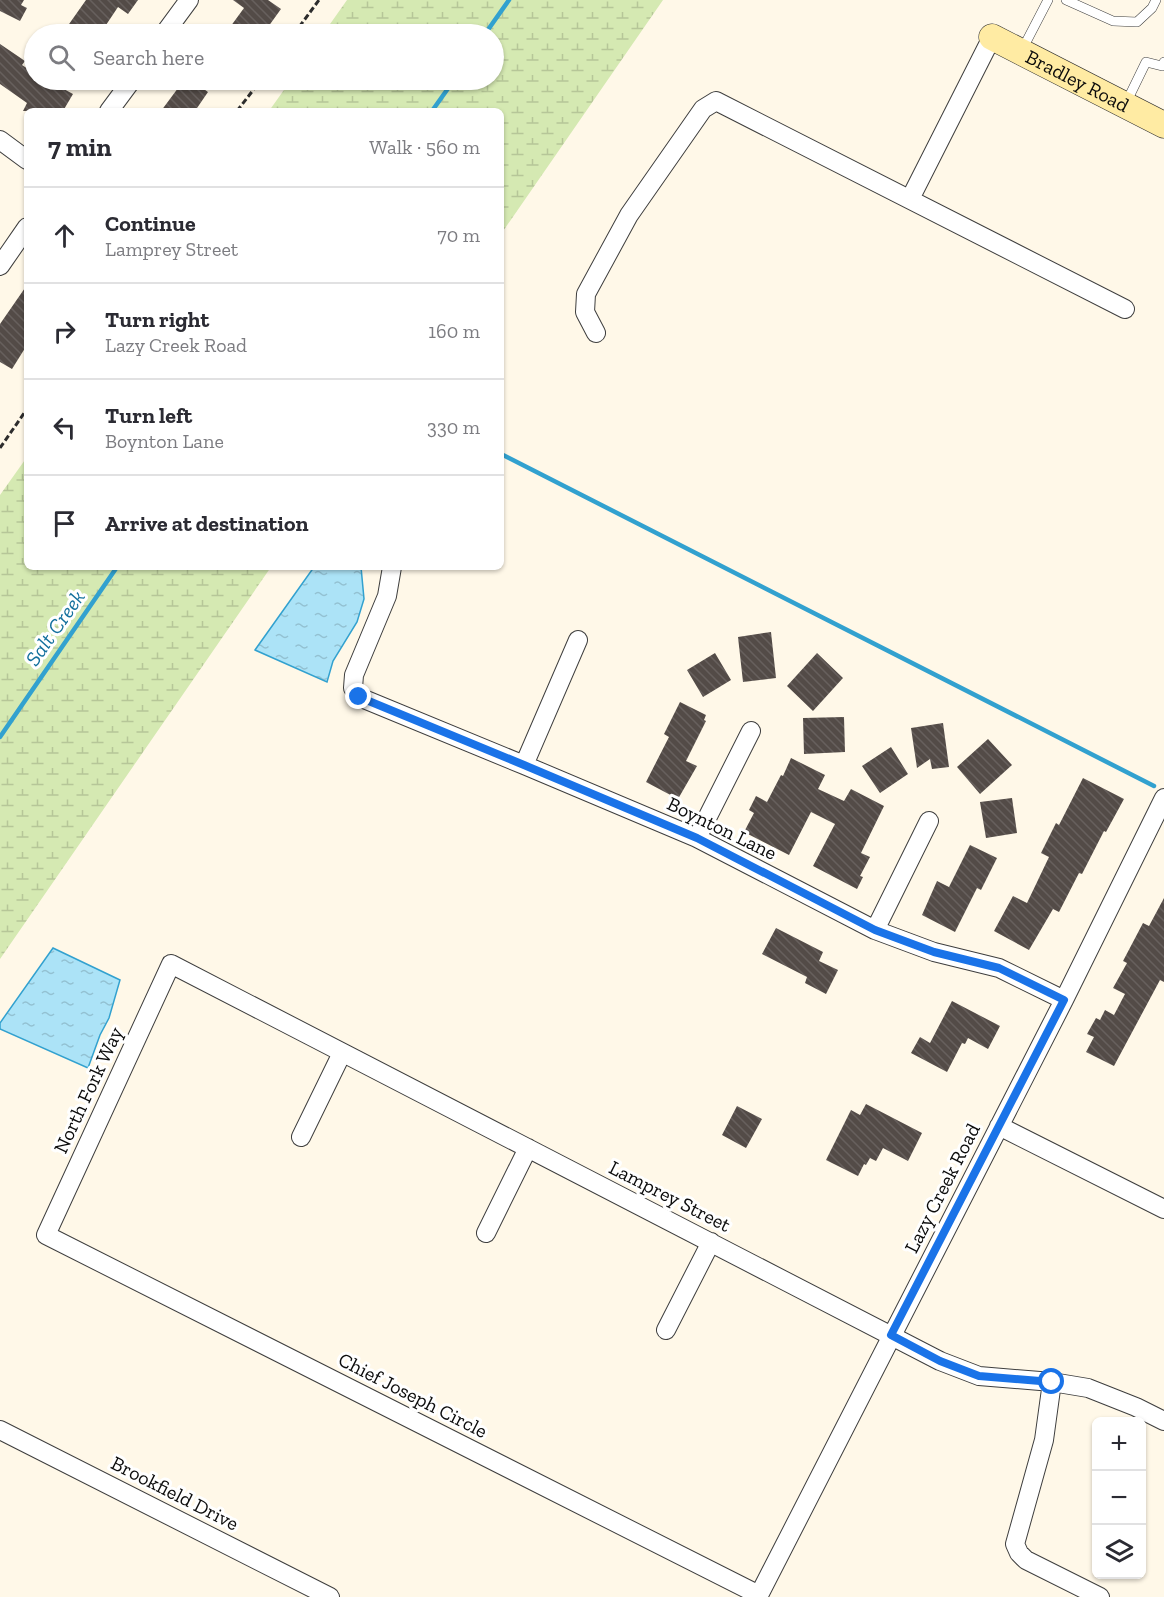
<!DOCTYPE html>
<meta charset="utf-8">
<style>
body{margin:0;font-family:"Zilla Slab",serif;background:#f7f7f7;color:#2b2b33}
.controls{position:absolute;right:18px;bottom:18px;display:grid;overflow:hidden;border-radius:9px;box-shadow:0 2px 4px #0004}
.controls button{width:54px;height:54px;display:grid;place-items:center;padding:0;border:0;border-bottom:2px solid #e1e1e2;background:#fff;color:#2b2b33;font:30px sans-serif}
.stop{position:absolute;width:18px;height:18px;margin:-14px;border:4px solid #1a73e8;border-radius:50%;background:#fff}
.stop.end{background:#1a73e8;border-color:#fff;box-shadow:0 2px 6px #0008}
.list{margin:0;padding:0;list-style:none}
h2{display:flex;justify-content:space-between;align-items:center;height:78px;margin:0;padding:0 24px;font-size:26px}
h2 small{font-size:20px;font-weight:400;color:#7c7c81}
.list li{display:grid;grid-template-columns:39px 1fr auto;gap:18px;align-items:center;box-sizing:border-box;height:96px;padding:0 24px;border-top:2px solid #e1e1e2}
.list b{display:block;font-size:22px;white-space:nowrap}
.list p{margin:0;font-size:20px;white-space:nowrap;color:#7c7c81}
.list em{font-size:20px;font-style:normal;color:#7c7c81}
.icon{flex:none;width:33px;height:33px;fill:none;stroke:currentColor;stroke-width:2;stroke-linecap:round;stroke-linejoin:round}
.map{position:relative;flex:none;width:1164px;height:1597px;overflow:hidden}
.search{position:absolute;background:#fff;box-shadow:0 2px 4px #0004;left:24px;top:24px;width:480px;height:66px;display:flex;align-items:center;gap:15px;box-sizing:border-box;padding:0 21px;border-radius:33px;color:#7c7c81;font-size:22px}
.panel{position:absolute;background:#fff;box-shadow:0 2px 4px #0004;left:24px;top:108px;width:480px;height:462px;border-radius:9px}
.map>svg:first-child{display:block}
.wetland{fill:url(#wetland-marsh)}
.water{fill:url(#water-ripples);stroke:#32a1cf;stroke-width:1.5}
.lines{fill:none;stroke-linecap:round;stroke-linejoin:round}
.stream{stroke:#32a1cf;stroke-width:4.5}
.building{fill:url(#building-back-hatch)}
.lane-casing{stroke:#3e3e3e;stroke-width:10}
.street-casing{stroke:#3e3e3e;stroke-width:20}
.secondary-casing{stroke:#2d2d2d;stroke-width:27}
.path{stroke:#2d2d2d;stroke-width:3;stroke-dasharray:6 3;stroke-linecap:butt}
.lane{stroke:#fff;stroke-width:9}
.street{stroke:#fff;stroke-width:18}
.secondary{stroke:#ffeba3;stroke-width:26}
.route{stroke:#1a73e8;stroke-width:8}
.labels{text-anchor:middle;stroke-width:6;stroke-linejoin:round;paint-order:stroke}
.street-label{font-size:20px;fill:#0b0b0b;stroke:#fff}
.water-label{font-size:21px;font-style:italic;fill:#13709d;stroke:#fff}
</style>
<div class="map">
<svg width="1164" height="1597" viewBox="0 0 1164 1597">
<defs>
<pattern id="wetland-marsh" width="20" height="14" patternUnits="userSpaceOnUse" patternTransform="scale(1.5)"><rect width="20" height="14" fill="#d5e9b2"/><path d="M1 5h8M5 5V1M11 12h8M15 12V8" fill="none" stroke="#b6c698"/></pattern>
<pattern id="water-ripples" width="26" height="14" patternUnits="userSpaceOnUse" patternTransform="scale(1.5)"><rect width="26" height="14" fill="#ace3f7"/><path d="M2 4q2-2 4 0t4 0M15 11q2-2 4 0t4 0" fill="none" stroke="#93c1d2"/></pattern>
<pattern id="building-back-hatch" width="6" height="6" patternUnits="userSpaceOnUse" patternTransform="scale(1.5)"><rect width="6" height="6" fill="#534b47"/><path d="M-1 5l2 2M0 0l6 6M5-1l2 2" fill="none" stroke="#67605d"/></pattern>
</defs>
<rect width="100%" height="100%" fill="#fff8e8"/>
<path class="wetland" d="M347 0H663L501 234V111H269L291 80H494V34H323Z
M27 457V567H271L0 959V495Z"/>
<path class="water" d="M314 567H361L364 599 357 622 333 661 327 682 255 650Z
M53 948 120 980 109 1018 100 1035 88 1068 0 1029V1023Z"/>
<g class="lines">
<path class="stream" d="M485 34 509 0
M432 111 454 80
M501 454 1154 786
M0 737 117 567"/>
</g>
<path class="building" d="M0 0H24L21 5 27 8 20 21 0 11Z
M86 0H138L128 14 118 7 100 34H62Z
M233 0H268L281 9 263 34H225L244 8Z
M0 44 25 61 22 65 34 73V80H47L73 94 63 111H23L27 103 0 84Z
M184 80H191L208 92 195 111H161Z
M27 285V345L12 369 0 362V324Z
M771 632 776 678 743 682 738 637Z
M715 653 731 680 703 697 687 670Z
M817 653 843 678 813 711 787 686Z
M680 702 706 715 704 720 706 721 686 761 697 766 678 799 646 782 669 737 664 734Z
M844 717 845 752 804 754 803 718Z
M943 723 949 767 932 769 930 759 917 768 911 728Z
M988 739 1012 765 980 794 957 767Z
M891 747 908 774 880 793 862 766Z
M791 758 825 775 818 789 844 801 851 789 884 806 861 853 870 857 860 876 863 877 857 889 813 866 835 824 811 812 789 855 744 832 754 813 749 810 756 796 767 802 781 775 783 776Z
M1083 778 1124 799 1106 832 1104 831 1082 874 1079 873 1059 912 1053 909 1029 950 994 931 1013 896 1027 903 1049 857 1041 853 1056 823 1059 825Z
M1012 798 1017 833 986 838 980 802Z
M970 845 997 858 981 890 977 888 955 932 922 915 937 881 949 887Z
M1164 898V982L1160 980 1114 1066 1086 1052 1094 1037 1087 1034 1096 1018 1100 1020 1105 1010 1114 1015 1125 994 1113 988 1127 963 1123 961 1143 923 1149 926Z
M776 928 823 952 819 961 838 970 826 994 805 983 807 977 762 954Z
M952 1001 1000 1026 988 1049 968 1038 965 1044 962 1043 947 1072 911 1053 920 1037 930 1043Z
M866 1104 922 1133 908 1161 883 1148 876 1161 870 1158 866 1165 864 1164 858 1176 826 1160 851 1110 860 1115Z
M737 1106 762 1119 746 1148 722 1135Z"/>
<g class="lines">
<defs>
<path id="lane" d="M1066 0 1113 21 1137 22 1152 8 1156 0
M1022 50 1048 0
M1126 103 1146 62 1162 66 1164 62"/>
<path id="street" d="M164 34 189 0
M109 111 132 80
M0 140 27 160
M910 199 992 37
M0 266 27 227
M596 333 585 312 586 294 629 215 703 109 716 101 1125 309
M392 567 387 596 354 675 353 688 359 697 524 765 697 838 875 930 934 952 999 968 1064 1000
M524 765 578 640
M697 838 751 731
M875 930 929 821
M999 1126 1164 1209
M301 1137 342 1053
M486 1233 528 1148
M666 1330 711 1242
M1052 1382 1044 1440 1015 1544 1019 1553 1026 1560 1100 1597
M0 1430 330 1597
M759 1595 46 1235 171 964 940 1361 979 1376 1052 1382 1088 1388 1136 1407 1164 1421
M758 1597 1064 1000 1164 798"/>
<g id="secondary">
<path id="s1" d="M992 37 1164 125"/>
</g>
</defs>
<use href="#lane" class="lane-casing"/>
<use href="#street" class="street-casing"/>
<use href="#secondary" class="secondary-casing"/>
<path class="path" d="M294 34 319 0
M237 111 261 80
M0 448 27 409"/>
<use href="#lane" class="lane"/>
<use href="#street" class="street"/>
<use href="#secondary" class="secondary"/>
</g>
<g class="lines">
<path class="route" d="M359 697 524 765 697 838 875 930 934 952 999 968 1064 1000 891 1335 940 1361 979 1376 1052 1382"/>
</g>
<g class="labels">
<g class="street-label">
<text dy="7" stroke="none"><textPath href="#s1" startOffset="96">Bradley Road</textPath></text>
<text transform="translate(722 828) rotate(26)" y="7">Boynton Lane</text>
<text transform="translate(88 1090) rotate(-65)" y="7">North Fork Way</text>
<text transform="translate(942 1188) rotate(-63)" y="7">Lazy Creek Road</text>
<text transform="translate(670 1196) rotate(27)" y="7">Lamprey Street</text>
<text transform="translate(413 1395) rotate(27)" y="7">Chief Joseph Circle</text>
<text transform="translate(175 1493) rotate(27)" y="7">Brookfield Drive</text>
</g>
<g class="water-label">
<text transform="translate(55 628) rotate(-55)" y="7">Salt Creek</text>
</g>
</g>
</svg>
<div class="controls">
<button>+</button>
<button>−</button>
<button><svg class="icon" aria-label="layers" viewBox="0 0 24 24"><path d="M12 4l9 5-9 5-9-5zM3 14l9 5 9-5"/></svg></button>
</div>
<div class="stop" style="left:1052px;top:1382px"></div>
<div class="stop end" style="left:359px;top:697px"></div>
<div class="search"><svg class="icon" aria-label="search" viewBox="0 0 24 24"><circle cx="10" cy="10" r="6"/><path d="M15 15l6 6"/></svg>Search here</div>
<section class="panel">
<h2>7 min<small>Walk · 560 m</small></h2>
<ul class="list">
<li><svg class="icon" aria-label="ahead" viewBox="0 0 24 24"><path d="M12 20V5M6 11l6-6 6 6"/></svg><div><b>Continue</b><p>Lamprey Street</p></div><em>70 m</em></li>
<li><svg class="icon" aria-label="right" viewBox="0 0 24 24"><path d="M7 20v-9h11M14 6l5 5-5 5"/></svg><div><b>Turn right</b><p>Lazy Creek Road</p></div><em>160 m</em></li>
<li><svg class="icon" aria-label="left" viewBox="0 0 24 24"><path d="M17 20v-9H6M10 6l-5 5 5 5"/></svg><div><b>Turn left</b><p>Boynton Lane</p></div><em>330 m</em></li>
<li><svg class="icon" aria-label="arrive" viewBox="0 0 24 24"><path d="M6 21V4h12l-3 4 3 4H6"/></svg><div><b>Arrive at destination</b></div></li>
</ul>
</section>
</div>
